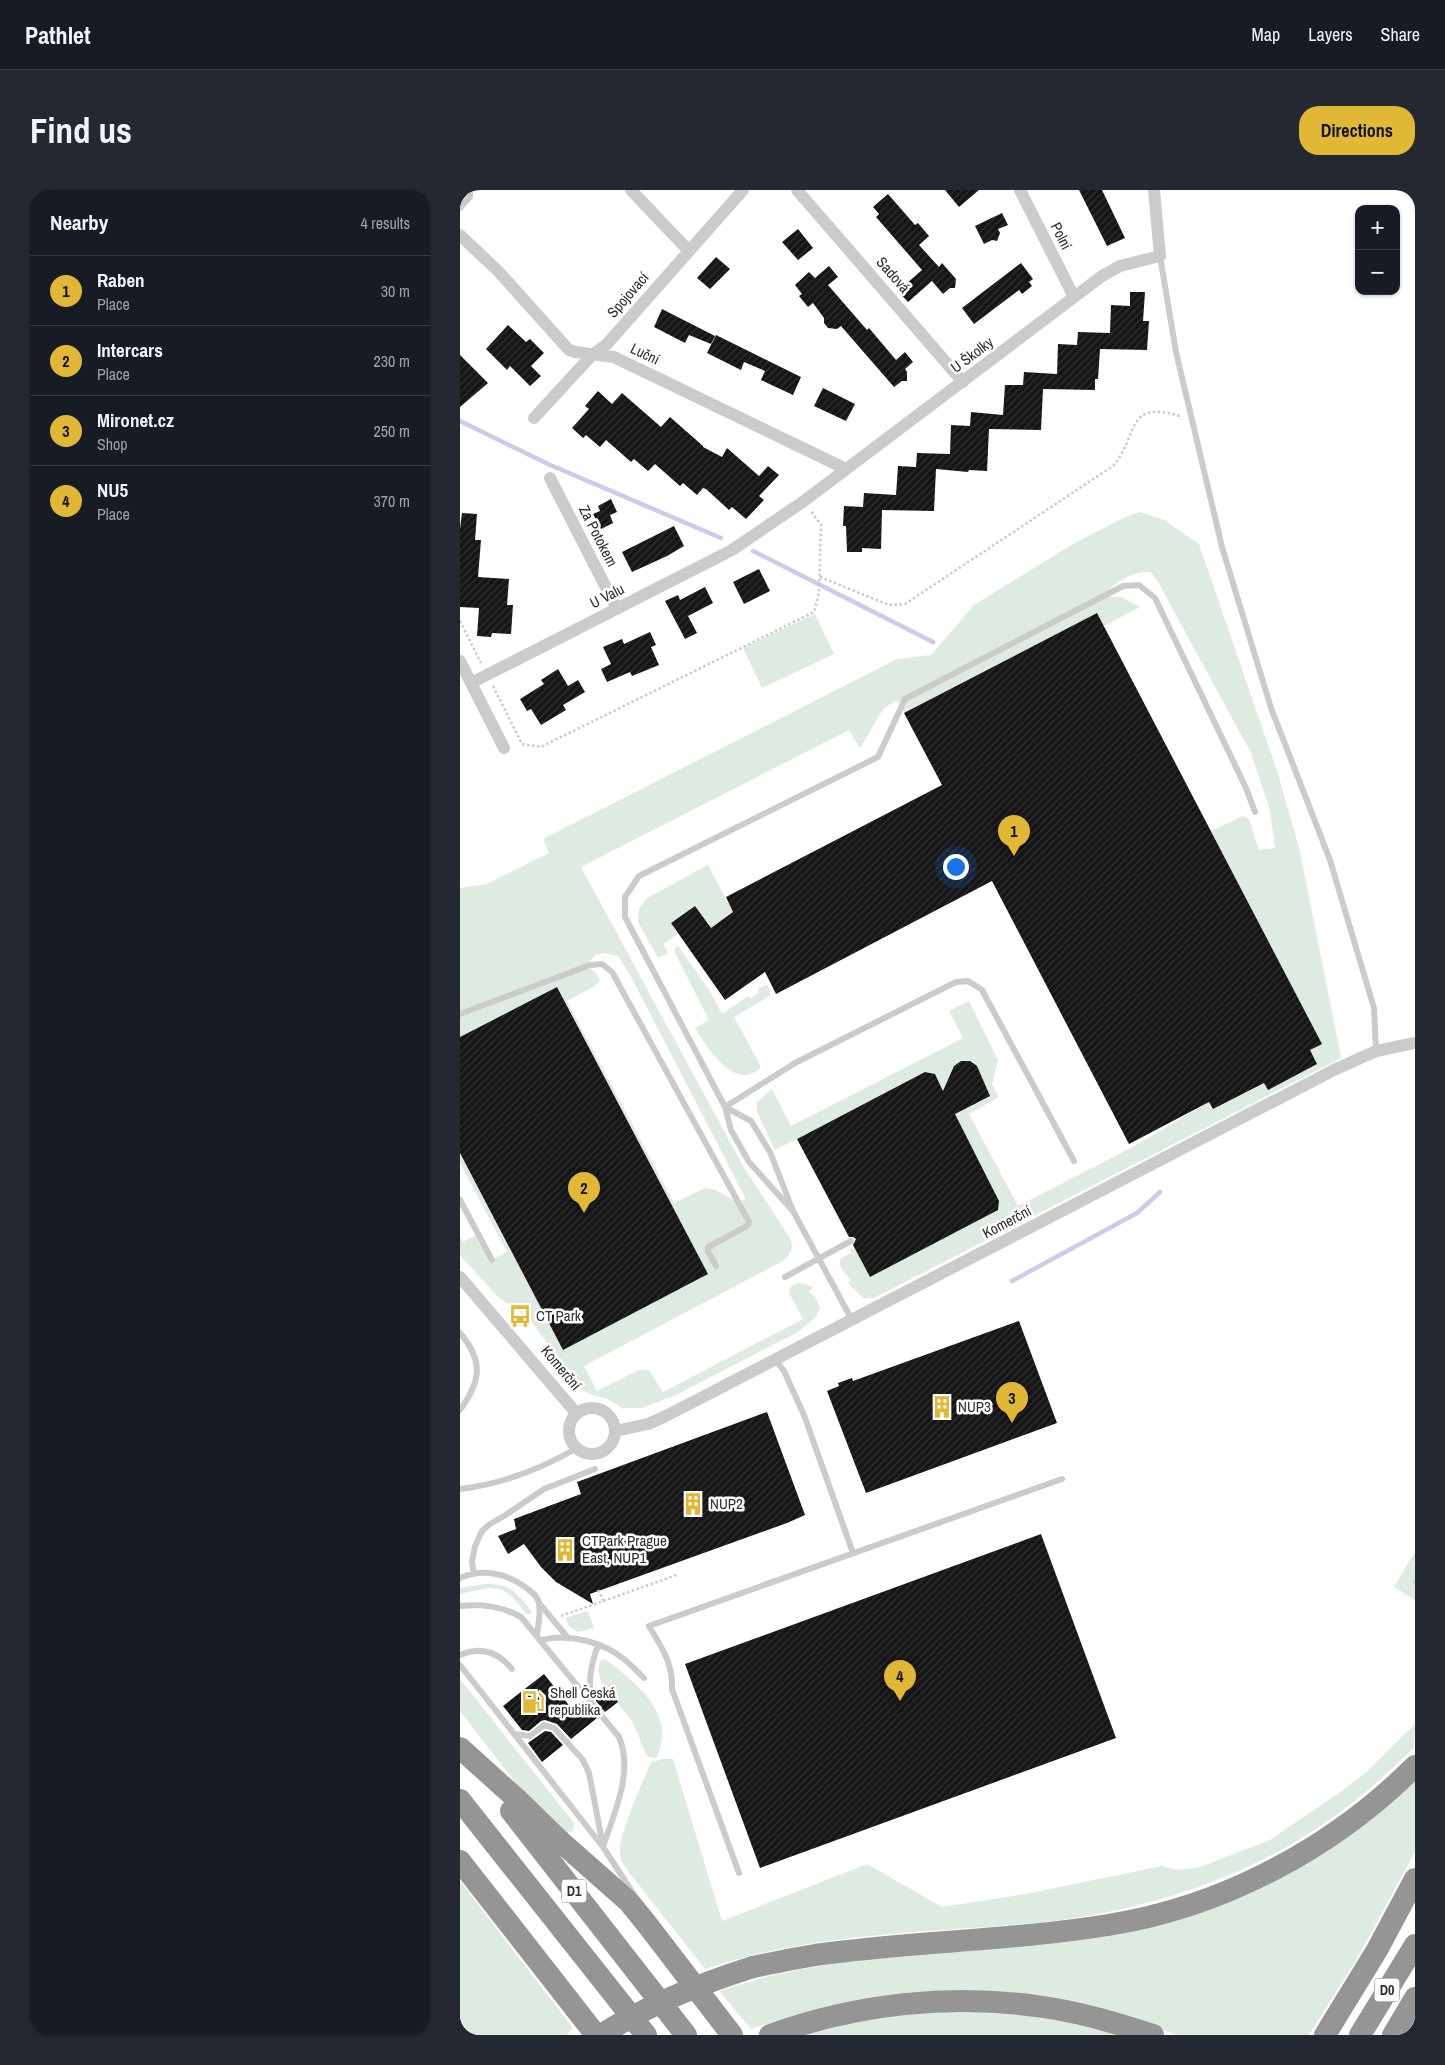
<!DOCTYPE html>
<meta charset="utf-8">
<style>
body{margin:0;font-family:"Archivo Narrow",sans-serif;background:#242831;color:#f1f3f6}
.controls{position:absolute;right:15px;top:15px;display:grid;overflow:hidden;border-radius:10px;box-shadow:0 1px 4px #0004}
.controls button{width:45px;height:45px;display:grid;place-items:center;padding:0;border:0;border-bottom:1px solid #363941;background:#171b24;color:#f1f3f6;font:25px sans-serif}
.you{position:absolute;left:495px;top:676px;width:18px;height:18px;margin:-12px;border:4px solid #fff;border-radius:50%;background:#1a73e8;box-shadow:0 0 0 8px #1a73e833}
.badge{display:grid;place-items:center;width:32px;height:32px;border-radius:50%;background:#e0b836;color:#111;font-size:16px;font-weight:700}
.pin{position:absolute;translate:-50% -41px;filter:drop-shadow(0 1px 2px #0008)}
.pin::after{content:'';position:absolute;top:26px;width:18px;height:15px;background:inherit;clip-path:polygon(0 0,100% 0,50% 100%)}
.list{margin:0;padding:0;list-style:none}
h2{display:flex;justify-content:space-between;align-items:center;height:65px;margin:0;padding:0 20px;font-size:21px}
h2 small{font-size:16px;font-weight:400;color:#9ea1a6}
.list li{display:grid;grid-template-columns:32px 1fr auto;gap:15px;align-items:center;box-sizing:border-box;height:70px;padding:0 20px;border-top:1px solid #363941}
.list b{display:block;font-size:19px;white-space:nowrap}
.list p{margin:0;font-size:16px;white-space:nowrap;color:#9ea1a6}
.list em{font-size:16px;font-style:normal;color:#9ea1a6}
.map{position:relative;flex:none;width:955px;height:1845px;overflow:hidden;border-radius:20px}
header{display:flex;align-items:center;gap:30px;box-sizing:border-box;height:70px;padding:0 25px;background:#171b24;border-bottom:1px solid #363941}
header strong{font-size:24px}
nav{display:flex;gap:28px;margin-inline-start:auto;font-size:18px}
.intro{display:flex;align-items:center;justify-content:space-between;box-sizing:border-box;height:120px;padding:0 30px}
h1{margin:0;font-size:35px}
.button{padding:12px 22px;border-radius:20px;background:#e0b836;color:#111;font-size:18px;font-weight:700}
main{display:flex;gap:30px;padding:0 30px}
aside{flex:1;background:#171b24;border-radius:20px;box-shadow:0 1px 4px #0004}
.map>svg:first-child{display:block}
.green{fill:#ddebe1;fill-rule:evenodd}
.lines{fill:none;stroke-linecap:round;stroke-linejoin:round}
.stream{stroke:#d1c9eb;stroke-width:4.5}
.building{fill:url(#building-hatch)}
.path{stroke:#cbcbcb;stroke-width:2.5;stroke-dasharray:2.5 2.5;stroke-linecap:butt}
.lane{stroke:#cbcbcb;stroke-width:6}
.street{stroke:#cbcbcb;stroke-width:12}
.highway{stroke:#959595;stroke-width:22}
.highway-bridge{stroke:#959595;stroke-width:22}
.labels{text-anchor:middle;stroke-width:5;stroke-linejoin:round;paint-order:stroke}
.shield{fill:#fff;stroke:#6d6d6d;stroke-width:1}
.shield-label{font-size:14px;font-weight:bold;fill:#2e2e2e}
.street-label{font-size:15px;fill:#2e2e2e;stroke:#fff}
.poi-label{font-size:15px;fill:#2e2e2e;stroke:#fff;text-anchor:start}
</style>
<header>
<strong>Pathlet</strong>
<nav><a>Map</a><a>Layers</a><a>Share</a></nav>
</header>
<div class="intro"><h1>Find us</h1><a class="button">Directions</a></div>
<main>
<aside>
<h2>Nearby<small>4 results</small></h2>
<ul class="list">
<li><span class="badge">1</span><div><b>Raben</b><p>Place</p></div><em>30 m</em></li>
<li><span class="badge">2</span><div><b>Intercars</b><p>Place</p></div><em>230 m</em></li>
<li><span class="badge">3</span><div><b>Mironet.cz</b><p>Shop</p></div><em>250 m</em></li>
<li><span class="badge">4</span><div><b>NU5</b><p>Place</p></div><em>370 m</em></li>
</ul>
</aside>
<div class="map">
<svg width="955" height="1845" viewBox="0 0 955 1845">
<defs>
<pattern id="building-hatch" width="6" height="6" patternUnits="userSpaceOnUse" patternTransform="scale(1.25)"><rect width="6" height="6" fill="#151515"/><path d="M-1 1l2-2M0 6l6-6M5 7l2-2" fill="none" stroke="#2f2f2f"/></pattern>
</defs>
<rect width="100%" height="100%" fill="#fff"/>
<path class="green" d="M679 322 703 329 739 354 818 584 839 658 881 868 414 1108H403L388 1093 391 1090C385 1083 377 1077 381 1068L391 1063 390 1059H395L410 1087 538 1020 539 1011 475 884 465 882 315 960 297 922V912L312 899 331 936 503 848 489 821 509 811 538 870 532 894 539 907 509 924 558 1016 671 958 749 912 753 919 793 899 861 853 751 641 783 626 789 629 799 660 815 658 810 620 791 563 697 390 690 382C670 381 654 394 641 407H661L680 417 644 436 637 423 444 523 442 514 435 511 423 519 400 558 389 540 121 677 283 976 330 1048C334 1058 331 1064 323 1071L124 1176 137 1201 179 1180H189L203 1202 343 1129 329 1103 330 1098C336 1090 346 1093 353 1098L349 1101 355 1107 360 1118 356 1127 338 1142 216 1205 182 1218H162L149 1210 125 1202 112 1190 70 1129 38 1107 0 1065V1047L3 1052 18 1044 32 1070 47 1062 0 973V963L103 1160 248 1084 97 797 0 847V698L27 694 89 663 83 649 437 469 471 465 514 415 613 354 661 329ZM144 763 158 766 169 783 286 1009 277 1012 256 1000 245 998 214 1013 107 811 135 796 140 791 135 781 125 777 135 765Z
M355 424 374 464 302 498 283 458Z
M248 675 273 722 251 738 235 716 211 733 218 744 203 754 208 763 198 768 178 732 179 719 187 708Z
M218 756 251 803 262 824 288 806 291 808 299 803 298 799 307 794 311 805 274 827 301 877C276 904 246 856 235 838L249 830 215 763V758Z
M955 1362V1410L934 1397Z
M25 1394C51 1394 57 1402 72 1422L71 1424H66C44 1392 36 1396 0 1404V1398Z
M128 1421 134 1438 118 1442 110 1437 105 1428Z
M142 1470H146C172 1489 209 1518 201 1553 200 1559 199 1563 196 1568L189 1567 186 1564 172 1531 141 1492 138 1479 140 1471Z
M0 1489 114 1633 113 1641 105 1644 73 1615 0 1521Z
M955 1534 954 1558C926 1584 898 1611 866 1632 779 1693 670 1725 565 1734 458 1743 348 1744 245 1779L168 1681C164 1675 160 1670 160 1663 158 1646 183 1591 191 1573L201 1569H213L262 1731 407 1674 482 1717 566 1704 702 1676 717 1680 740 1677 810 1650 883 1600 908 1581Z
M955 1592V1662L898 1767 849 1845H716L689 1835 593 1808 534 1801H478L428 1805 335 1825 291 1839 259 1801 306 1787 342 1779 392 1771 610 1751 893 1643Z
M0 1691 113 1838 107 1845H0Z
M486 1819 594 1827 664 1845H341L374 1833Z"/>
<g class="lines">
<path class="stream" d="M0 231 88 274 261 348
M293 361 473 452
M552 1091 677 1023 700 1002"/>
</g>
<path class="building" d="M485 0H519L499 17Z
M619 0H642L665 48 647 56Z
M428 4 455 35 458 33 469 46 459 55 479 77 482 73 496 89 495 98H490L483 104 472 91 448 112 438 101 462 80 416 27 419 24 413 17Z
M542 23 548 35 538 39 540 43 537 51 532 50 524 54 515 36Z
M338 39 353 58 338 70 322 52Z
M256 67 270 79 250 99 237 88Z
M561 73 573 89 569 92 572 96 562 104 559 100 514 134 502 118Z
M369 76 378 87 368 95 407 140 409 138 436 170 445 162 453 172 445 179 447 182V191H442L434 197 381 136 377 139 368 138 364 133V128L353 113 348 117 339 106 342 104 335 95 349 82 355 88Z
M670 102H685L683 131H689L687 160 640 159 638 189H635V200L583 199 581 240 529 239 527 281 509 280 508 282 476 279 474 321 422 320 421 359 402 358V362H387L386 336H383L384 316 403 317 404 303 436 305 438 276 456 277 457 263 490 264 491 235 510 236 511 222 543 225 545 195H563L564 182 597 184 598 154 617 155 618 142 650 143 651 115 670 116Z
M202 119 255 146 251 154 229 145 225 153 194 137Z
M48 135 66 152 70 149 84 163 71 176 81 186 70 196 50 176 47 180 26 159Z
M256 145 341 187 333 205 301 190 305 181 284 172 281 180 247 163Z
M0 165 28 193 0 217Z
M363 198 395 214 386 231 354 216Z
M138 201 152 214 162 203 201 237 210 227 243 256V257L262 267 267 258 299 286 308 276 319 285 299 306 304 310 286 329 272 317 269 320 246 299 243 298 237 305 223 293 220 296 195 274 188 281 174 269 171 272 146 250 140 257 126 245 123 248 112 238 129 219 125 216Z
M151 309 157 322 150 325 153 333 141 339 133 324 140 321 138 316Z
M2 323 17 324 15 350H21L18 387 49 389 47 415H53L51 444 32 443 31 447 17 446 19 418 0 417V339Z
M214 336 224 356 207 366 172 382 162 362Z
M299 379 310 401 284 414 273 392Z
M245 397 253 413 228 426 237 443 225 449 205 411 218 405 220 410Z
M637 423 862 854 850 860 857 874 808 900 804 893 753 919 749 912 669 954 532 691 316 804 305 782 265 810 211 733 235 716 251 738 273 722 266 707 482 595 444 523Z
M190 442 196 455 191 457 199 475 172 486 170 482 147 492 141 479 151 474 143 457 162 449 164 454Z
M98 479 108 496 118 490 125 502 103 515 106 520 81 535 71 519 67 521 60 509 84 494 81 490Z
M97 797 248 1084 103 1160 0 963V847Z
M501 871H510L517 876 530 906 495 924 539 1011 538 1020 410 1087 393 1055 396 1049 393 1047H389L337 949 465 882 475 884 483 901 494 876Z
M559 1131 597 1233 406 1303 367 1201 379 1196 378 1193 392 1188 393 1191Z
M307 1222 345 1325 327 1333 130 1404 133 1414 96 1392 81 1377 64 1354 48 1364 38 1346 56 1339 54 1329 121 1304 117 1292Z
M581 1344 656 1548 300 1678 225 1474Z
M84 1484 112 1519 123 1511 137 1528 111 1549 97 1534 85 1530 81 1531 69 1541 62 1540 43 1516Z
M144 1495 158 1512 145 1522 136 1511 135 1503Z
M85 1541 91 1542 103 1555 82 1572 68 1553Z"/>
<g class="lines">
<path class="path" d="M360 387 429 415 445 414 653 276C679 247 664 209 720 226
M0 431 21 473
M33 496 62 554 81 557 354 422 359 403 361 335 351 321
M953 1393 955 1391
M138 1400 144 1411
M101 1426 217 1385"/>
<path class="lane" d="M0 18 10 7V0
M700 66 716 162 762 357 811 518 870 670 914 818 916 861
M0 824 130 775 142 774 152 782 289 1032 287 1036 248 1057V1061L256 1076
M265 917 335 873 496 792 508 791 522 800 614 971
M265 917 291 931 310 962 333 1021 392 1130
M0 1010 32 1070
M333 1021 289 972 271 940 265 917 165 727V707L179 686 418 567 445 509 663 396 679 395 695 408 786 598 795 622
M325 1087 391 1051
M0 1143C24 1171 21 1191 0 1220
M316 1171 324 1181 344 1225 393 1363
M0 1299C42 1294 81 1279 117 1258
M14 1384 12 1372 15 1356 22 1341 30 1334 44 1326 84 1299 135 1279
M0 1388C22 1378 46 1383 65 1397 71 1401 78 1406 79 1414 81 1424 78 1435 77 1445
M79 1413 108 1448
M0 1416C23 1414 41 1416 61 1427L159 1547C174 1582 154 1623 143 1657
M82 1450C108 1443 143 1452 164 1469 171 1475 178 1482 184 1488
M0 1465C21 1456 38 1462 52 1479
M0 1475 143 1657 173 1703
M131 1511C128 1490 131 1475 138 1455
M54 1544 70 1546 84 1535 94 1538 123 1570 129 1583 143 1656
M279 1683 212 1499C213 1473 202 1458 189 1436L602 1289"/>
<path class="street" d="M171 0 229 61
M337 0 503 192
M560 0 614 107
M0 45 39 82 109 160 115 162 154 167 386 279
M74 228 132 165 147 154 283 0
M90 288 157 419
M0 471 11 493 272 360 344 311 642 86 660 76 700 66 694 0
M11 493 44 558
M0 1087 117 1224
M109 1241a23 23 0 1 1 46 0a23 23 0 1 1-46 0Z
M155 1241 188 1234 204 1227 874 880 916 861 955 853"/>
<path class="highway" d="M0 1558 59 1611 100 1651 169 1712 186 1733 272 1845
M0 1610 186 1845
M51 1621 226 1845
M0 1671 136 1845
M293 1777C318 1772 344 1766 370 1763 463 1751 556 1750 648 1735 763 1717 873 1658 955 1576
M310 1845C396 1814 491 1803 583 1817 620 1822 657 1833 693 1845
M865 1845 917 1760 955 1689
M900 1845 955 1755
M933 1845 955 1808"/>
<path class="highway-bridge" d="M141 1845C188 1815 239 1794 293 1777"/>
</g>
<defs>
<symbol id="bus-bare" viewBox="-9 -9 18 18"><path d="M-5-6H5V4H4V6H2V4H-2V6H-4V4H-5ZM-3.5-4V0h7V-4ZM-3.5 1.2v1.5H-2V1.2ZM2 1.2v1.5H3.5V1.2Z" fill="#e0b836" stroke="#fff" stroke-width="2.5" paint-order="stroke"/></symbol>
<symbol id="building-bare" viewBox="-9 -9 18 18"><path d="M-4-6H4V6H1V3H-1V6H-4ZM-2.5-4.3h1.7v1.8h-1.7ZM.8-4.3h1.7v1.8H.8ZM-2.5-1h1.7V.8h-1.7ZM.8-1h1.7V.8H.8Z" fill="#e0b836" stroke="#fff" stroke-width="2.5" paint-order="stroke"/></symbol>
<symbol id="fuel-bare" viewBox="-9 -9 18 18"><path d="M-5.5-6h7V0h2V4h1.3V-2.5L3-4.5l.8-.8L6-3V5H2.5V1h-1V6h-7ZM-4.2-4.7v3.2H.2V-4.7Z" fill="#e0b836" stroke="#fff" stroke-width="2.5" paint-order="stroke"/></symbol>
</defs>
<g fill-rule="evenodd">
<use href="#bus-bare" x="44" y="1110" width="32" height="32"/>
<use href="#building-bare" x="466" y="1201" width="32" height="32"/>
<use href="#building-bare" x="217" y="1298" width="32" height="32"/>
<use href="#building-bare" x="89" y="1344" width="32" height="32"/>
<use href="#fuel-bare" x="57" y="1496" width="32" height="32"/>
</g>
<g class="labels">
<g class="shield">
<rect x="101.5" y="1689.5" width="25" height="23" rx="4"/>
<rect x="914.5" y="1788.5" width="25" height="23" rx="4"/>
</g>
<g class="shield-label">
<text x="114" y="1706">D1</text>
<text x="927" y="1805">D0</text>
</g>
<g class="street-label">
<text transform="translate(601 46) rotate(63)" y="5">Polní</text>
<text transform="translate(433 85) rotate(49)" y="5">Sadová</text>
<text transform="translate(168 105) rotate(-49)" y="5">Spojovací</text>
<text transform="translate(185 164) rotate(26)" y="5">Luční</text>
<text transform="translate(512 165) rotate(-37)" y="5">U Školky</text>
<text transform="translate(138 346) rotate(63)" y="5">Za Potokem</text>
<text transform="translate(147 406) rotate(-27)" y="5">U Valu</text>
<text transform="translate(547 1032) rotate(-28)" y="5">Komerční</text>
<text transform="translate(101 1178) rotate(50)" y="5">Komerční</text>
</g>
<g class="poi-label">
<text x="76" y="1131">CT Park</text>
<text x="498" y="1222">NUP3</text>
<text x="250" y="1319">NUP2</text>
<text x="122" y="1356">CTPark Prague<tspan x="122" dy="17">East, NUP1</tspan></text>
<text x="90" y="1508">Shell Česká<tspan x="90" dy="17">republika</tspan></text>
</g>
</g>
</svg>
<div class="controls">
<button>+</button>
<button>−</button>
</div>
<div class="you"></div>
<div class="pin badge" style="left:554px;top:666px">1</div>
<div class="pin badge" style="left:124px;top:1023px">2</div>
<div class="pin badge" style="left:552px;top:1233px">3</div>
<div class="pin badge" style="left:440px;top:1511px">4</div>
</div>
</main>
